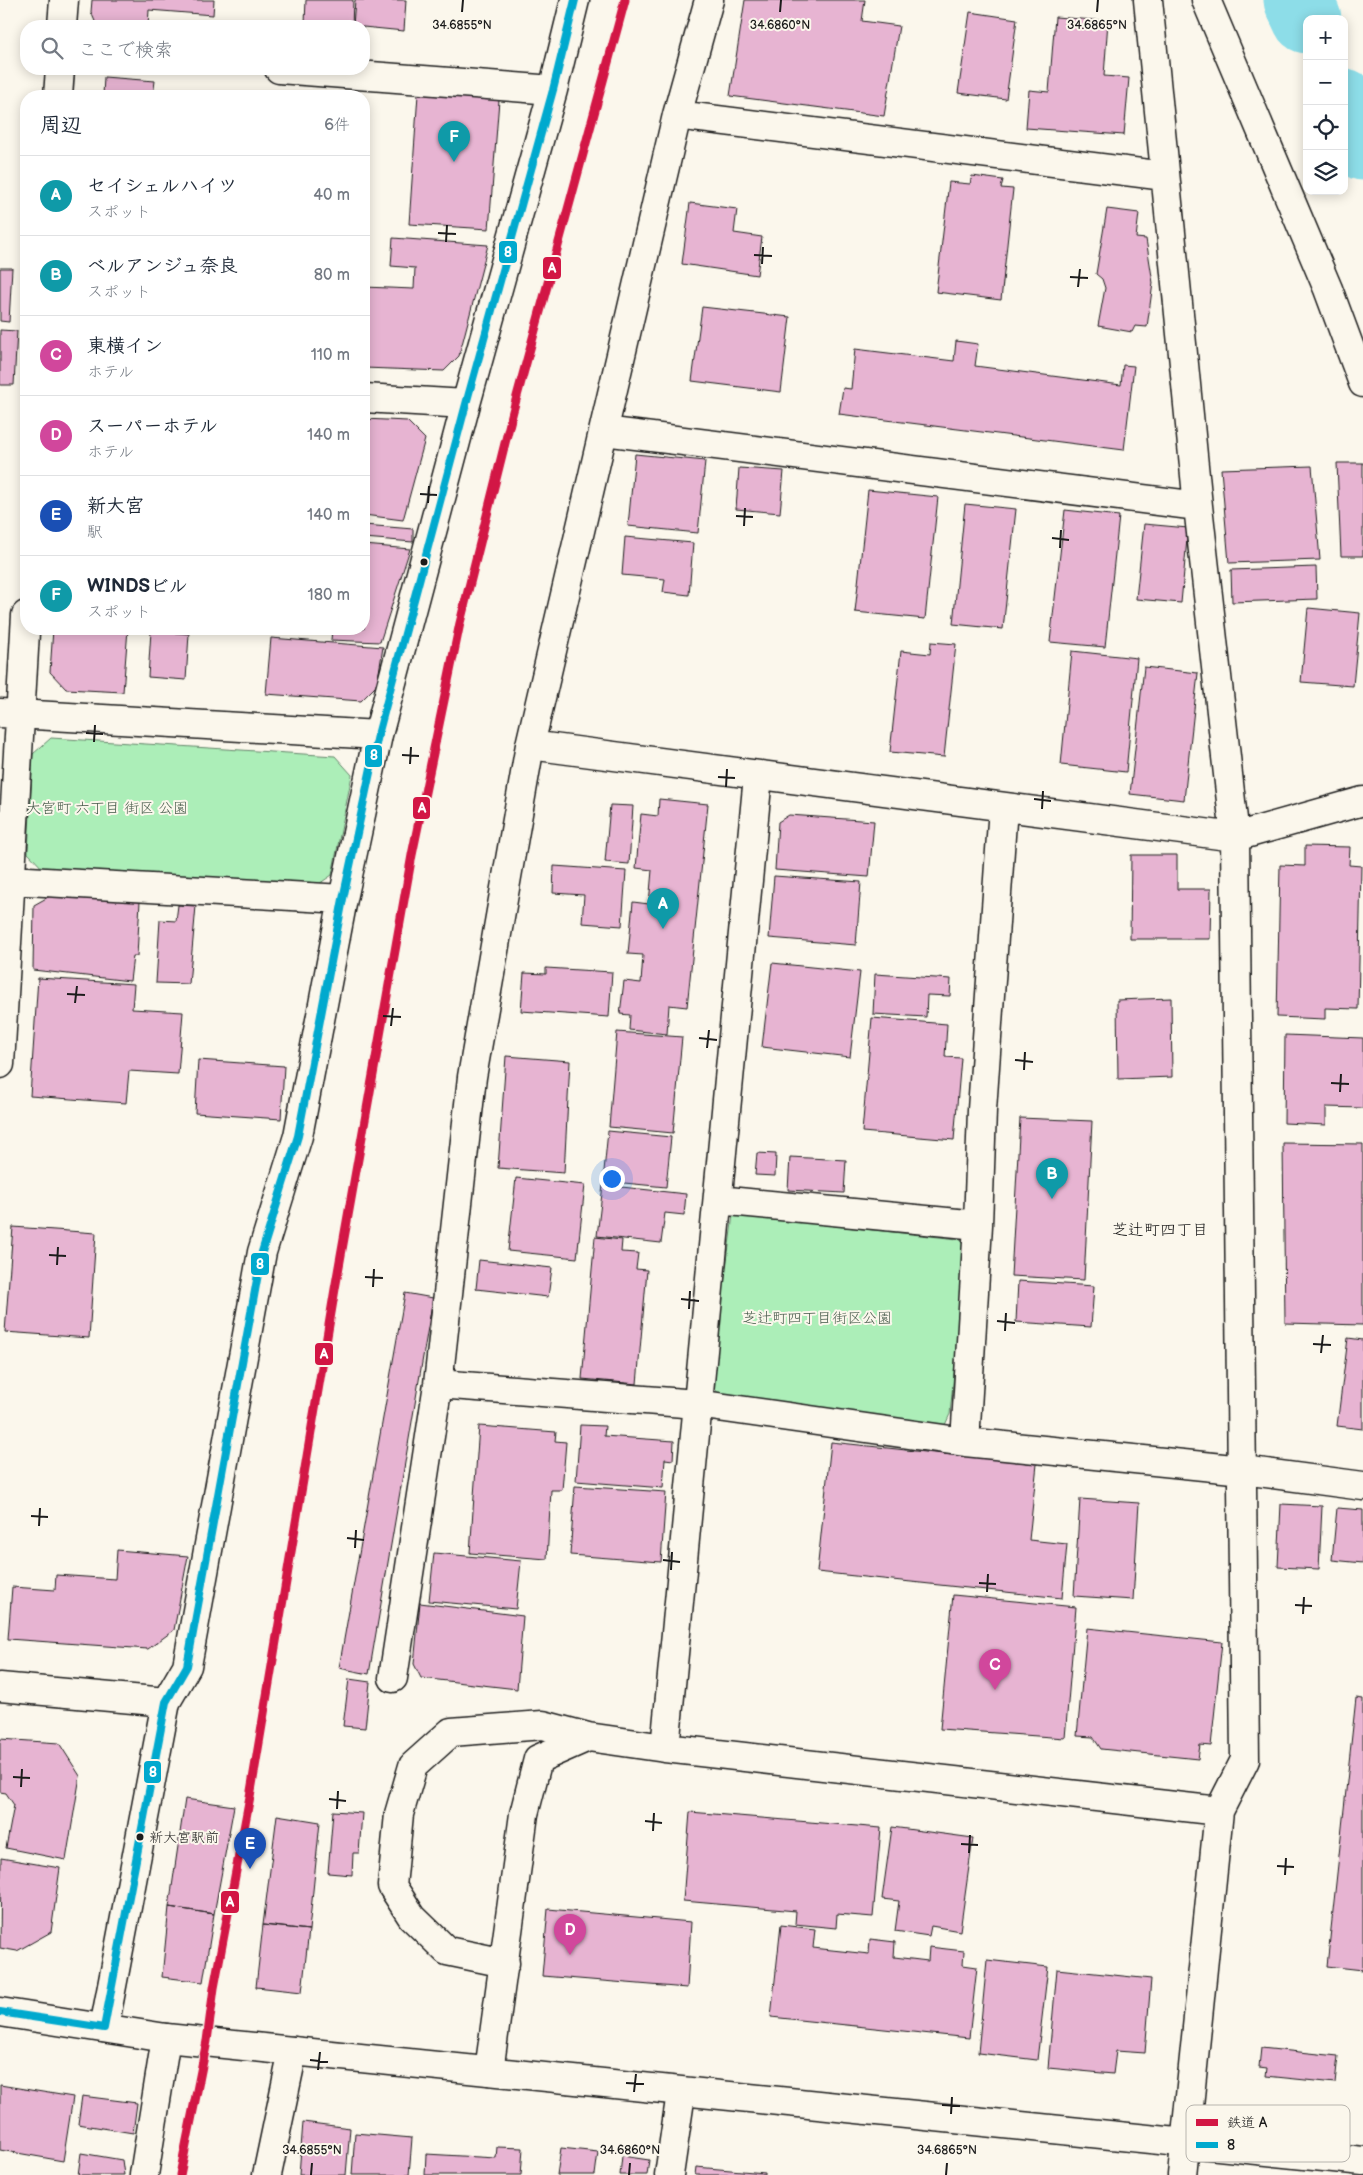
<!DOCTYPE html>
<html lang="ja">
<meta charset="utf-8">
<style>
body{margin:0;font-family:"Balsamiq Sans","Klee One",sans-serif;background:#f2f2f3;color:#1f2937}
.controls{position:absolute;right:15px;top:15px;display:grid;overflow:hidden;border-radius:10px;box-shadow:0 2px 12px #0003}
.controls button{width:45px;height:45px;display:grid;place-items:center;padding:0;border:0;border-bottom:1px solid #e0e1e3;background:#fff;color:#1f2937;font:25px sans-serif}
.you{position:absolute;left:611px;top:1178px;width:18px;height:18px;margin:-12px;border:4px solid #fff;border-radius:50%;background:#1a73e8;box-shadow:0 0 0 8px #1a73e833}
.badge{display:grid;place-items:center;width:32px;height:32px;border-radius:50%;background:#d1495b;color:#fff;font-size:16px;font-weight:700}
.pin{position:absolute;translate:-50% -41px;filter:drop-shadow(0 1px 2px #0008)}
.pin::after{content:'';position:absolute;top:26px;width:18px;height:15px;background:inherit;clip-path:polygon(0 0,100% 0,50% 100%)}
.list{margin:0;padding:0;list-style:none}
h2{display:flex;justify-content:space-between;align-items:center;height:65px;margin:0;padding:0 20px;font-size:21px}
h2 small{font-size:16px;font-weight:400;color:#747a83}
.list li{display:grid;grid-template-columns:32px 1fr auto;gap:15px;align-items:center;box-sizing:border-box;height:80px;padding:0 20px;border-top:1px solid #e0e1e3}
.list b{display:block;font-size:19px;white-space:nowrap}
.list p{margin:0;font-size:16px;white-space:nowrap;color:#747a83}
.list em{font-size:16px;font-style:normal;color:#747a83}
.icon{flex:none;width:28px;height:28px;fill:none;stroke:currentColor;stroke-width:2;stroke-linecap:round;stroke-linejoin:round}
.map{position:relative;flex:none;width:1363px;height:2175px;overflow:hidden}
.search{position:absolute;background:#fff;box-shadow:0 2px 12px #0003;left:20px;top:20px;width:350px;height:55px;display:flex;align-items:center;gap:12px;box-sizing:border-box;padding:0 18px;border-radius:20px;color:#747a83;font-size:19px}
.panel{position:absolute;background:#fff;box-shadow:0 2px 12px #0003;left:20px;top:90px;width:350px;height:545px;border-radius:20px}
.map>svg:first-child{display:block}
.green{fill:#aceeb8;stroke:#64856a}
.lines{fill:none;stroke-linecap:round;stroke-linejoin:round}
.river{stroke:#8ddde8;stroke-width:69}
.building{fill:#e7b4d2;stroke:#1c1c1c}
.street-casing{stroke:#1c1c1c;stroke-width:31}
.secondary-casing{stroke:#1c1c1c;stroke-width:31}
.street{stroke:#fbf7ec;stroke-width:28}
.secondary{stroke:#fbf7ec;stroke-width:28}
.bus-1-casing{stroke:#fbf7ec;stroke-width:11}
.bus-1{stroke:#00a9ce;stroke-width:8}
.rail-1-casing{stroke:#fbf7ec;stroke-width:12}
.rail-1{stroke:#d21644;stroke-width:9}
.ticks{fill:none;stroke:#1c1c1c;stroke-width:2}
.bus-dot{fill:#1c1c1c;stroke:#fbf7ec;stroke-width:2}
.labels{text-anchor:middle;stroke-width:4;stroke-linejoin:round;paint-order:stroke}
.bus-label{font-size:14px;fill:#1c1c1c;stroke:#fbf7ec;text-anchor:start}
.park-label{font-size:15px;fill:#475b4b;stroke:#fbf7ec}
.neighbourhood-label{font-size:16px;fill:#1c1c1c;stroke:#fbf7ec}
.key{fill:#fbf7ec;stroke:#b8b5ae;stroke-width:1}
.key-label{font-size:14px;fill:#1c1c1c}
.ticks-label{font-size:12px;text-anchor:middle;fill:#1c1c1c;stroke:#fbf7ec;stroke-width:4;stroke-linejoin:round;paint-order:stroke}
.line-badge{stroke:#fbf7ec;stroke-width:2}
.badge-label{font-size:14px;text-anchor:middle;font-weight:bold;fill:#fff}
</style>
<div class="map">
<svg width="1363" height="2175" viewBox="0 0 1363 2175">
<rect width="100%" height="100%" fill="#fbf7ec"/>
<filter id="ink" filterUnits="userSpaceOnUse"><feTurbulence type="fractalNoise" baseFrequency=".02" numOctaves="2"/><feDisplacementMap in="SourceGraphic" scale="10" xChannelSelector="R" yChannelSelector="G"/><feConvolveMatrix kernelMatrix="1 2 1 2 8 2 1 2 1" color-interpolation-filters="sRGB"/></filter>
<g filter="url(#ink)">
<path class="green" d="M51 738 335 756 352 775 332 875 313 888 45 871 28 853 33 754Z
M733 1215 967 1240 950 1414 945 1425 726 1403 711 1384Z"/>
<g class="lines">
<path class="river" d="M1298 0 1307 19
M1344 103 1363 146"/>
</g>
<path class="building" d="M92 0H214L213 15 149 10 148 26H97L91 12Z
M306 0H353L352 26 305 23Z
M355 0H406L404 31 353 26Z
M745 0H865L862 21 899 26 884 116 730 96Z
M970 12 1017 19 1006 99 958 93Z
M1055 17 1108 21 1104 76 1129 78 1124 135 1026 128 1029 90 1049 92Z
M104 77 155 81 153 96H103Z
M418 94 499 100 489 229 409 224Z
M972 176 1003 180 1001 188 1013 189 1001 300 936 292 949 182 970 184Z
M690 203 737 209 734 233 762 237 757 275 682 264Z
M1107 209 1139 213 1136 238 1146 239 1153 283 1147 327 1135 326 1132 332 1098 326 1105 288 1102 279 1096 274Z
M393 238 488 245 459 356 444 371 364 368V287L414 289 415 268 391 266Z
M0 268H12L9 322 0 321Z
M702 307 790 317 781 392 692 381Z
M0 330 17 331 14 385H0Z
M956 341 978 344 975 366 1121 385 1123 365 1134 366 1124 450 839 414 843 388 851 389 855 349 954 361Z
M364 419 407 421 425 439 403 520 364 515Z
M635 454 705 461 698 533 628 526Z
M1337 463H1363V556H1341Z
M1312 466 1320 560 1229 563 1221 469Z
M739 468 784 471 780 513 736 509Z
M868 490 938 497 925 619 855 612Z
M965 504 1016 509 1003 629 953 624Z
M1065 510 1119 516 1105 647 1050 642Z
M1144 524 1188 528 1181 603 1136 599Z
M364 525 413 529V542L364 538Z
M625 537 693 543 689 595 663 592 665 579 622 575Z
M364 545 410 549 380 642 331 640 332 629H364Z
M1316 567 1317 599 1232 602 1231 570Z
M1308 608 1360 613 1353 686 1301 682Z
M53 629H128L123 692 66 689 50 672Z
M151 631 189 634 186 680 148 677Z
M271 638 383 647 377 685 361 701 266 694Z
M931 642 956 644 944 757 890 752 901 651 930 654Z
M1072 651 1137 658 1126 772 1061 765Z
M1144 667 1198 673 1184 800 1130 794Z
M659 799 708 804 687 1007 669 1005 667 1034 629 1030 630 1015 620 1014 624 981 641 983 643 955 628 954 633 902 649 904 652 870 636 868 641 814 658 816Z
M610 805 633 806 629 864 605 862Z
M789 815 874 821 869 877 775 870 778 822Z
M1305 846 1350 847 1349 865 1361 866 1358 1009 1325 1008V1019L1277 1017 1280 865 1305 866Z
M1131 855H1177V889H1211L1210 939H1130Z
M554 866 626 871 622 926 582 923 584 895 553 893Z
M774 876 861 882 856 945 769 938Z
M50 896 140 901 137 956H133L130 981 33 970 34 905Z
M178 905 196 906 189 984 156 983 160 920 176 921Z
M772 963 860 972 850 1057 762 1047Z
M546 968 612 972 609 1017 521 1011 524 973 546 974Z
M875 974 951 979 950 996 927 995 926 1017 873 1014Z
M38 978 134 984 132 1009 183 1012 178 1074 129 1071 126 1103 30 1096Z
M1171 998 1172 1077 1118 1079 1117 1000Z
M872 1018 947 1024 945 1057 961 1058 954 1140 862 1132Z
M617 1032 682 1037 673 1133 609 1127Z
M1285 1035 1363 1038V1108L1326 1107V1125L1284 1123Z
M506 1056 570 1061 564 1173 498 1168Z
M198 1060 284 1066 281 1119 195 1113Z
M1020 1118 1092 1121 1084 1280 1011 1276Z
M608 1131 671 1137 666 1187 603 1181Z
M1283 1143 1363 1144V1325L1285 1323Z
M757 1153 776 1154 775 1176 755 1175Z
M790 1157 846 1160 844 1193 788 1190Z
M516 1178 585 1185 577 1258 508 1251Z
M603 1185 686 1194 684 1215 665 1213 661 1243 597 1236Z
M13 1227 96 1233 89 1338 5 1332Z
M595 1237 622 1240 621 1252 638 1253 636 1269 647 1270 637 1384 582 1379Z
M479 1260 552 1268 548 1297 476 1289Z
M1018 1281 1094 1286 1091 1327 1016 1322Z
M405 1293 433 1298 369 1674 339 1668Z
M1348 1338 1363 1340V1429L1337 1426Z
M580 1425 605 1426 604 1436 674 1441 673 1460 665 1459 663 1488 576 1481Z
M479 1426 556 1432 555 1441 566 1442 562 1490H551L547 1559 470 1553Z
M831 1442 1037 1464 1029 1540 1067 1544 1062 1598 817 1572Z
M575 1486 666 1492 661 1562 570 1555Z
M1080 1499 1139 1503 1133 1600 1074 1596Z
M1281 1504 1322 1506 1319 1569 1278 1567Z
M1337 1508 1363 1510V1563L1332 1560Z
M117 1550 188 1556 174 1630 148 1649 8 1639 12 1587 55 1590 56 1575 115 1579Z
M434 1553 521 1561 516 1609 429 1601Z
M953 1595 1076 1607 1065 1738 940 1729Z
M420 1603 523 1616 517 1689 421 1678 414 1664Z
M1087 1628 1222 1642 1211 1746 1200 1745 1198 1759 1101 1749 1093 1737 1077 1736Z
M349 1679 370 1682 365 1728 343 1726Z
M1356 1698 1363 1699V1970L1327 1966Z
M0 1739 59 1743 80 1776 66 1860 6 1848 14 1805 6 1793 0 1792Z
M185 1799 234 1806 214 1914 169 1907Z
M333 1811 362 1813 359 1853H353L352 1875 328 1873Z
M690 1812 881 1828 873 1917 837 1914 836 1928 795 1924 796 1911 683 1901Z
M277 1815 320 1822 309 1930 263 1925Z
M892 1827 973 1838 960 1931 931 1926 929 1936 895 1931 899 1901 882 1899Z
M1 1858 60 1868 51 1932 17 1951 0 1948Z
M169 1907 214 1914 203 1982 162 1977Z
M548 1909 691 1922 687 1988 542 1976Z
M263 1925 309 1930 302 1992 256 1987Z
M781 1925 815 1929 813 1948 869 1954 870 1939 895 1942 894 1957 928 1961 929 1947 964 1951 963 1965 977 1967 969 2038 771 2017Z
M987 1960 1048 1967 1037 2060 978 2053Z
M1057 1969 1151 1979 1145 2053 1116 2051 1113 2074 1048 2068Z
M1261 2048 1338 2056 1335 2083 1266 2076 1267 2068 1259 2067Z
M0 2085 73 2097 63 2161 0 2150Z
M82 2096 137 2103 133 2133 78 2124Z
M303 2122 350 2128 346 2175H299Z
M355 2133 412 2138 409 2175H352Z
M497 2147 523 2148 521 2175H425L426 2154 496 2158Z
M561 2148 598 2152 595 2175H557Z
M81 2153 122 2160 124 2175H78Z
M622 2156 649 2160 647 2175H620Z
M696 2167 765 2173V2175H695Z"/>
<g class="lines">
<defs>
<path id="street" d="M1148 0 1198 506 1235 837 1245 1760 1219 1811 1182 2175
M1206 0 1328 289 1363 383
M62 26 64 0
M279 69 553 90
M58 96 60 69
M677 115 1165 176
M364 398 466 404
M604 431 1198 506
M0 713 378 735
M530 745 1235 837 1363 801
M10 880 343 899
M0 1064 26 615
M718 1200 978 1225
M438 1384 697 1404 965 1442 1243 1470 1363 1486
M965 1442 978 1225 982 1110 1003 807
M393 1678 438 1384 472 1077 530 745 677 115 709 0
M0 1687 166 1702
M665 1748 1219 1811
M505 1963 447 1951 412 1917 392 1886 399 1814 413 1766 451 1732 543 1725 588 1737
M104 2028 166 1702 187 1666 262 1252 298 1136 343 899 378 735 466 404 553 90 575 0
M489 2071 524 1814 538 1759 588 1737 665 1748 758 776
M144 2175 166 2038
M267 2175 293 2051
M669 2175 681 2093"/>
<path id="secondary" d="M0 2012 166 2038 1363 2161"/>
</defs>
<use href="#street" class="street-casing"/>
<use href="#secondary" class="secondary-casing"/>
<use href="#street" class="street"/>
<use href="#secondary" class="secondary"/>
<defs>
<path id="bus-1" d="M0 2012 104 2028
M104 2028 166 1702 187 1666 262 1252 298 1136 343 899 378 735 466 404 553 90 575 0"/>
</defs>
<use href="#bus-1" class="bus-1-casing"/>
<use href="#bus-1" class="bus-1"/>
<defs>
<path id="rail-1" d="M180 2175 207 2041 214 1988 251 1791 335 1289 412 855 460 623 513 411 625 0"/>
</defs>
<use href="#rail-1" class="rail-1-casing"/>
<use href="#rail-1" class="rail-1"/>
</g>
</g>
<path class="ticks" d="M462 12 463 0M780 12 781 0M1097 12 1098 0M438 233 456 234M446 242 447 225M754 255 772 256M762 264 763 247M1070 277 1088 278M1078 287 1080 269M420 494 437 495M428 503 429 486M736 516 753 517M744 526 745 508M1052 538 1069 540M1060 548 1061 530M86 733 103 734M94 742 95 725M402 755 419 756M410 764 411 747M718 777 735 778M726 787 727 769M1034 799 1051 801M1042 809 1043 791M67 994 85 995M75 1003 77 986M383 1016 401 1017M391 1026 393 1008M699 1038 717 1040M707 1048 709 1030M1015 1060 1033 1062M1024 1070 1025 1052M1331 1083 1349 1084M1340 1092 1341 1074M49 1255 66 1256M57 1265 58 1247M365 1277 383 1278M373 1287 374 1269M681 1299 699 1301M689 1309 690 1291M997 1321 1015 1323M1005 1331 1006 1313M1313 1344 1331 1345M1321 1353 1323 1335M31 1516 48 1517M39 1526 40 1508M347 1538 364 1540M355 1548 356 1530M663 1560 680 1562M671 1570 672 1552M979 1583 996 1584M987 1592 988 1574M1295 1605 1312 1606M1303 1614 1304 1597M13 1777 30 1778M21 1787 22 1769M329 1799 346 1801M337 1809 338 1791M645 1821 662 1823M653 1831 654 1813M961 1844 978 1845M969 1853 970 1835M1277 1866 1294 1867M1285 1875 1286 1858M310 2060 328 2062M318 2070 320 2052M626 2083 644 2084M634 2092 636 2074M942 2105 960 2106M951 2114 952 2097M311 2175 312 2163M629 2175 630 2163M946 2175 947 2163"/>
<g class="bus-dot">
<circle cx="424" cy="562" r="4.5"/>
<circle cx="140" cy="1837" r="4.5"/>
</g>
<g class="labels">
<g class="bus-label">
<text x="149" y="1842">新大宮駅前</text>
</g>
<g class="park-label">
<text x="107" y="813">大宮町 六丁目 街区 公園</text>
<text x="817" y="1323">芝辻町四丁目街区公園</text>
</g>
<g class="neighbourhood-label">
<text x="1160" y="1235">芝辻町四丁目</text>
</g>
</g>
<rect x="1186" y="2105" width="164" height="57" rx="8" class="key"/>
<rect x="1196" y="2119" width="22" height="7" fill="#d21644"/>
<rect x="1196" y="2142" width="22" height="6" fill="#00a9ce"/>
<g class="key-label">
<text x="1227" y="2127">鉄道 A</text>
<text x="1227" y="2150">8</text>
</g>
<g class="ticks-label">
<text x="462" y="29">34.6855°N</text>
<text x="780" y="29">34.6860°N</text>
<text x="1097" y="29">34.6865°N</text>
<text x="312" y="2154">34.6855°N</text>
<text x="630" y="2154">34.6860°N</text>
<text x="947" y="2154">34.6865°N</text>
</g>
<g class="line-badge">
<rect x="498" y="240" width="20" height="24" rx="5" fill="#00a9ce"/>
<rect x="542" y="256" width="20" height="24" rx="5" fill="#d21644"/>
<rect x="364" y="744" width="19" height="24" rx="5" fill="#00a9ce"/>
<rect x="412" y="796" width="19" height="24" rx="5" fill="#d21644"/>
<rect x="250" y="1252" width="20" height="24" rx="5" fill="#00a9ce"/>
<rect x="314" y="1342" width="20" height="24" rx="5" fill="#d21644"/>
<rect x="143" y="1760" width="19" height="24" rx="5" fill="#00a9ce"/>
<rect x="220" y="1890" width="20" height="24" rx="5" fill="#d21644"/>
</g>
<g class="badge-label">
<text x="508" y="257">8</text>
<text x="552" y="273">A</text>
<text x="374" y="760">8</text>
<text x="422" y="813">A</text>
<text x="260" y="1269">8</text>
<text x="324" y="1359">A</text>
<text x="153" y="1777">8</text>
<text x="230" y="1907">A</text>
</g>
</svg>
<div class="controls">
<button>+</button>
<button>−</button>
<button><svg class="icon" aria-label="locate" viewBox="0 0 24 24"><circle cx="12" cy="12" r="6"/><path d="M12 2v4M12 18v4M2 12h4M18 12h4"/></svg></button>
<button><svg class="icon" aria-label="layers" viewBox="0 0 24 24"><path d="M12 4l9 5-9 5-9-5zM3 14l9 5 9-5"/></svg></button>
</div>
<div class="you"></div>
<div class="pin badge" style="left:663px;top:929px;background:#0f9aa8">A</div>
<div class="pin badge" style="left:1052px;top:1199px;background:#0f9aa8">B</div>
<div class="pin badge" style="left:995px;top:1690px;background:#d1479c">C</div>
<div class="pin badge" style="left:570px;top:1955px;background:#d1479c">D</div>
<div class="pin badge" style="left:250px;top:1869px;background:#1a4fb4">E</div>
<div class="pin badge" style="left:454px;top:162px;background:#0f9aa8">F</div>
<div class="search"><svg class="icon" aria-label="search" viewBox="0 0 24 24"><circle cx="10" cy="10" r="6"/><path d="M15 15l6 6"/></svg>ここで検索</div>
<section class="panel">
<h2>周辺<small>6件</small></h2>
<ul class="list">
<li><span class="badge" style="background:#0f9aa8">A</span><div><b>セイシェルハイツ</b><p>スポット</p></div><em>40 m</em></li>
<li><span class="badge" style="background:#0f9aa8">B</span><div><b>ベルアンジュ奈良</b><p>スポット</p></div><em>80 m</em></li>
<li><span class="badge" style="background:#d1479c">C</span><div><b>東横イン</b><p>ホテル</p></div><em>110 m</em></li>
<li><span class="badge" style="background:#d1479c">D</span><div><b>スーパーホテル</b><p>ホテル</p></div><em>140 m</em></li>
<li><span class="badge" style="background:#1a4fb4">E</span><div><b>新大宮</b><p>駅</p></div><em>140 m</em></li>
<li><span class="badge" style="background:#0f9aa8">F</span><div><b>WINDSビル</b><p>スポット</p></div><em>180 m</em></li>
</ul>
</section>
</div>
